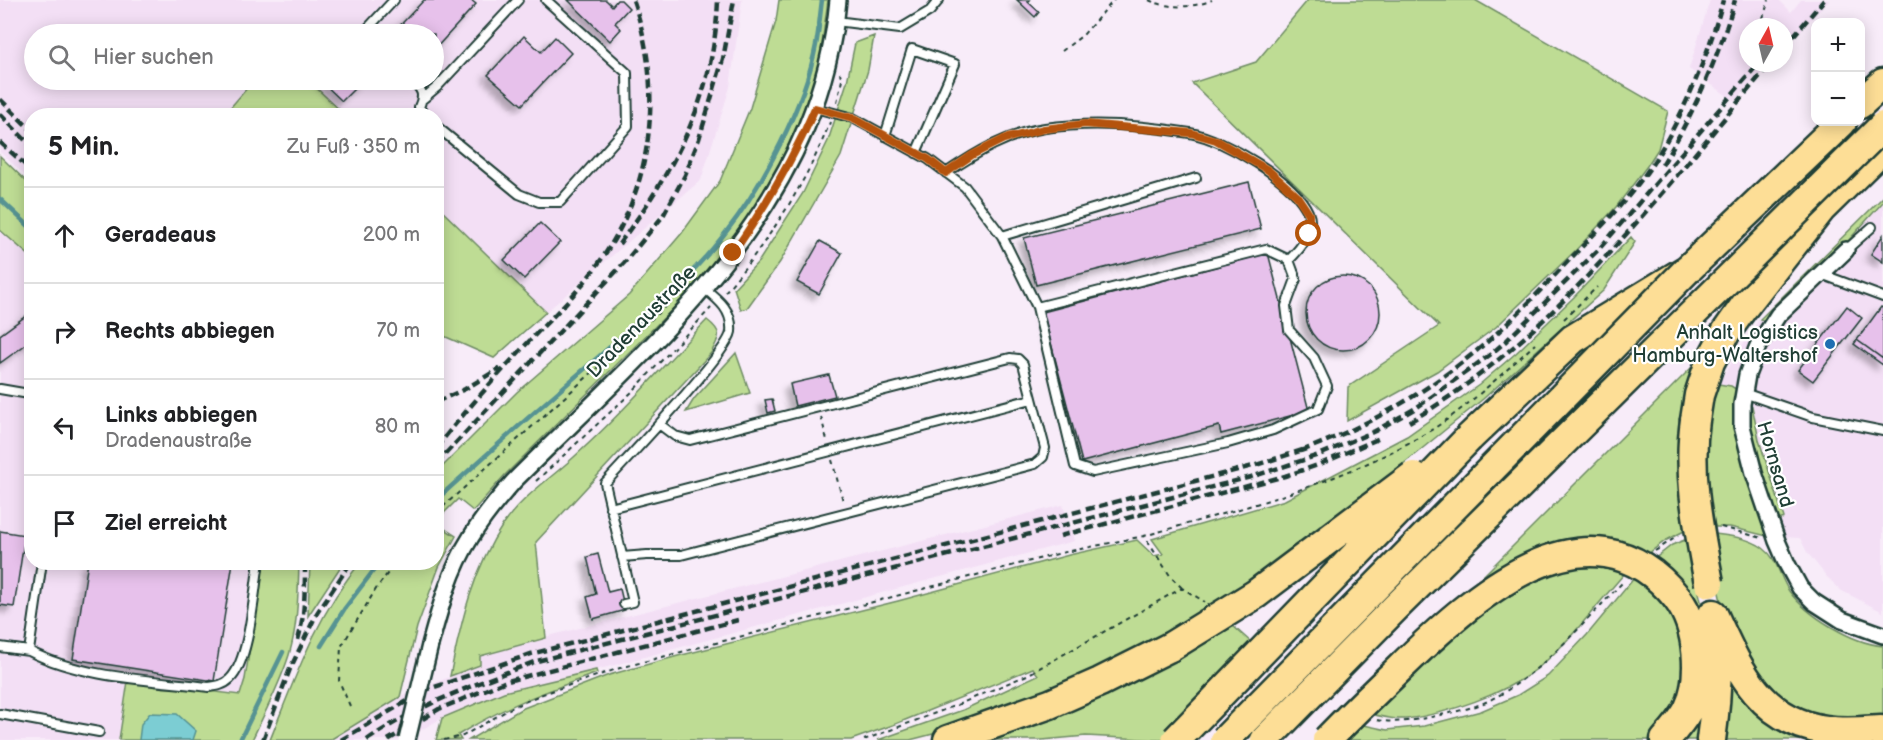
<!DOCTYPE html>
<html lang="de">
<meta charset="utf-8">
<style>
body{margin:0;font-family:"Balsamiq Sans",sans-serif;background:#f2f2f2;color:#202124}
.controls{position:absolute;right:18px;top:18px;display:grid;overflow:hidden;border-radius:12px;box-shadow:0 3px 15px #0003}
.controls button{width:54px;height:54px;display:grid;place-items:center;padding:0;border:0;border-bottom:2px solid #e0e0e0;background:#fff;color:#202124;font:30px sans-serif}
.compass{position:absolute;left:1739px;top:18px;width:54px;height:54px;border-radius:50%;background:#fff;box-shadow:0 3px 15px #0003;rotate:8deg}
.stop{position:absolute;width:18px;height:18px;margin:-14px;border:4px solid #b45309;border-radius:50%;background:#fff}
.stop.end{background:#b45309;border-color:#fff;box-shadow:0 2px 6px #0008}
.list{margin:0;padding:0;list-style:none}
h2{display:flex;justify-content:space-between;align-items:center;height:78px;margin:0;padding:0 24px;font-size:26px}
h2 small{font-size:20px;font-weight:400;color:#757577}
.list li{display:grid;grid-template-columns:39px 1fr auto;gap:18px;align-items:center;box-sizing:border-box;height:96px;padding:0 24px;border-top:2px solid #e0e0e0}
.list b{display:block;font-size:22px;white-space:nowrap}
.list p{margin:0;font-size:20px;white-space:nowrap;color:#757577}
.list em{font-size:20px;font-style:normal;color:#757577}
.icon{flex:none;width:33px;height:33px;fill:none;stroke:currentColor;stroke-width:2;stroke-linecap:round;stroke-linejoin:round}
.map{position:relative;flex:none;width:1883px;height:740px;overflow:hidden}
.search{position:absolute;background:#fff;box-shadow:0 3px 15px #0003;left:24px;top:24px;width:420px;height:66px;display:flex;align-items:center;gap:15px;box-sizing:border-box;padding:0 21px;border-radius:33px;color:#757577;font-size:22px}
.panel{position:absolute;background:#fff;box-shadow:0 3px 15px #0003;left:24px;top:108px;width:420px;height:462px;border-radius:24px}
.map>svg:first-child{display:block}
.built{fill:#f3dff5}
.green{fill:#bedc94;stroke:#6e8c64;stroke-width:1.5}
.water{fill:#7bcdd3;stroke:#569393;stroke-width:1.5}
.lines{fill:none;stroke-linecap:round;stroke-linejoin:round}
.stream{stroke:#569393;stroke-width:4.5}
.building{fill:#e7c1eb;stroke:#1f3d34;stroke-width:1.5;filter:url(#shadow)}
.service-casing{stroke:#1f3d34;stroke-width:12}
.minor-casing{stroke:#1f3d34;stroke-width:20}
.motorway-casing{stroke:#1f3d34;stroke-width:33}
.path{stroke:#1f3d34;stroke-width:2;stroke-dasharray:4.5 4.5;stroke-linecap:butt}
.service{stroke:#fff;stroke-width:8}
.minor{stroke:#fff;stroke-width:15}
.motorway{stroke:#fdde96;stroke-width:28}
.rail{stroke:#1f3d34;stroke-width:4.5;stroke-dasharray:9 4.5;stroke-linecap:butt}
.minor-bridge-casing{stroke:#1f3d34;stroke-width:20;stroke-linecap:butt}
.motorway-bridge-casing{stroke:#1f3d34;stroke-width:33;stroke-linecap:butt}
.minor-bridge{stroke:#fff;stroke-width:15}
.motorway-bridge{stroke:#fdde96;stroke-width:28}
.route{stroke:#b45309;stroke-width:8}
.poi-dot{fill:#1f6fb2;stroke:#fff;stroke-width:2}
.labels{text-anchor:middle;stroke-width:4.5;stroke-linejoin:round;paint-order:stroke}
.street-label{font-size:20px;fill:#1f3d34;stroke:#fff}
.poi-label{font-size:20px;fill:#1f3d34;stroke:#fff;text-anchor:end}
</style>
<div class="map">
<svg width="1883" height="740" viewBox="0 0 1883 740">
<defs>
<filter id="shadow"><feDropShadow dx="-5.5" dy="5.5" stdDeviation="3" flood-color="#0004"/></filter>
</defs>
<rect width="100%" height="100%" fill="#f8ecf9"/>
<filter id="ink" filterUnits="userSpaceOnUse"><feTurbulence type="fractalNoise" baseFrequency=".0167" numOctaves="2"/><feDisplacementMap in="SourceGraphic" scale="12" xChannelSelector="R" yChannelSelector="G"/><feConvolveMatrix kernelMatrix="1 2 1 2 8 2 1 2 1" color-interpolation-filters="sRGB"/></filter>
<g filter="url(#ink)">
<path class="built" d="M0 0H742L730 87 701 180 546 312 437 205 436 116 345 115 308 80H434V34H34V80H254L224 115 32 116 31 181 0 152Z
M1710 0H1779L1791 12 1801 0H1829L1784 49V27H1748V63H1771L1735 101 1689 69Z
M1883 202V612L1842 591 1827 577 1807 552 1800 538 1767 536 1743 459 1731 386 1718 384 1760 318 1764 319 1798 286 1838 252Z
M0 224 31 253 32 562 263 563 245 679 241 696 129 681 119 740H0Z
M1063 505 1074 541 596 670 504 692 442 718 404 740H330L400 697 479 665 480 656 525 642Z"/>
<path class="green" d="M779 0H828L818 73 788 148 752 211 700 282 504 476 473 511 458 499 437 520V472L517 392 629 295 682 233 720 181 750 108 776 21Z
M1308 0H1475L1668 111 1658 149 1647 166 1616 207 1576 250 1496 327 1437 371 1347 421 1348 387 1439 326 1192 83 1256 62Z
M874 36 868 70 841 156 780 262 747 308 741 310 734 288 759 261 803 193 828 141 847 82 855 43Z
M254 80H308L345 115H224Z
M0 156 31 186V257L0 230Z
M1883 197V202L1838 252 1798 286 1764 320 1760 319Z
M436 205 546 312 494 358 437 333Z
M1631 237 1635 242 1604 290 1483 399 1381 482 1255 579 1150 647 960 727 910 740H878L963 710 1038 675 1033 668 893 725 851 740H469L521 709 609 675 678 656 898 601 1069 555 1137 540 1154 556 1163 554 1152 539 1285 500 1407 436 1479 385 1516 353 1574 297Z
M707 320C723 332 720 337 711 353L536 542 546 638 480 656V665L450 676C461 622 473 569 504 523 523 496 550 479 574 457 621 415 663 366 707 320Z
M736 353 750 393 686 412 694 399Z
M1692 367C1674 430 1676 467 1686 530L1665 541 1645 556 1505 565 1474 585Z
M1718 384 1731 386 1739 391 1743 459 1767 536 1730 527H1715C1707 491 1701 451 1709 415 1711 405 1715 394 1718 384Z
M1752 406 1759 440 1784 518 1779 520C1765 484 1750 446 1748 407Z
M437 524 456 536 439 567 417 627 400 697 330 740H270C295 678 317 614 360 563L436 562Z
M1714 534C1731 536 1749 538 1763 548 1778 559 1779 576 1789 591 1807 616 1852 643 1883 646V717L1833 726 1759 691 1723 610 1717 584Z
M1687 539 1707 628 1703 740H1677L1702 694 1653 560 1672 545Z
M263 563H299C298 593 298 625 289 655 280 684 265 712 252 740H119L128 681 240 695 245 679Z
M310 563H343L308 616Z
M1597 566 1625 573C1598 603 1570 642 1538 668 1505 694 1447 714 1406 719 1394 720 1381 716 1369 714 1422 665 1490 588 1561 568 1572 565 1586 567 1597 566Z
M1635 577 1673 610 1687 640 1689 683 1655 740H1348L1364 725 1387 730 1424 726 1481 711 1518 695 1548 676 1587 635Z
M1233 626 1253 644 1161 740 1086 736 1042 740H970C1059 706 1152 677 1233 626Z
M1725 668 1750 706 1768 721 1816 740H1719Z
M596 670 597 673C547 691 504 706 458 735L461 740H436L442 718 504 692Z"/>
<path class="water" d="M150 713 177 714 196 731 193 740H139L141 724Z"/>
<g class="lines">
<path class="stream" d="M0 199 32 229
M436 500C491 450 547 401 603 353 646 315 691 278 726 232 763 185 805 104 816 45 819 30 820 15 822 0
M321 646 345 608 380 562
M240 740 283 652"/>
</g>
<path class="building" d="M424 0H471L476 4 434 50V34H392Z
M568 0H606L612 6 617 0H621L629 8 615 23 621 29 610 41Z
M1017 0H1030L1028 2 1039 12 1035 17Z
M310 24 321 34H300Z
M524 36 541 52 555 37 571 53 522 105 488 75Z
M320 80H363L342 101Z
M1249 182 1261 229 1036 285 1024 238Z
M540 223 560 242 524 279 504 260Z
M1883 235V262L1871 254Z
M820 241 842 253 819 294 797 282Z
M1268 253 1309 411 1221 434 1219 426 1082 462 1043 312Z
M1306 313a37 37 0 1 1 74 0a37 37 0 1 1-74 0Z
M1847 306 1862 318 1813 381 1798 370Z
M1881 307 1883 308V359L1857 340Z
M30 313 32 340 0 363V335Z
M1857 340 1883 359V365L1854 344Z
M829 375 835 396 795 406 790 384Z
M772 399 775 411 768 413 765 400Z
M0 531 25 535 14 607 0 605Z
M598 554 608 592 620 589 625 610 593 619 587 597 596 594 587 557Z
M88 562H233L214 681 73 659Z"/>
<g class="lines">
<defs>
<path id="service" d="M836 21 900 29 930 11 939 0
M368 34V28L394 0
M411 80C422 89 425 94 419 107L425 116
M424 98 437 87 518 0
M815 108 853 118 928 159 965 187 1002 236 1037 307 1075 466 1093 472 1228 443 1273 430 1318 409 1327 386 1314 358 1289 330 1286 306 1296 279 1289 260 1266 249 1037 307
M436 126 519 194 539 202H560L628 126 627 73 546 0
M885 136 912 49 955 64 916 153
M946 173C977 152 1007 134 1045 128 1092 121 1143 125 1190 133 1224 139 1294 180 1308 212 1316 231 1301 248 1289 260
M1002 236 1196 178
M1846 250 1872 227
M1821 274 1883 297
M0 389 29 394
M1744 393 1813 417 1883 431
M610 508 1032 399
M622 557 647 555H681L1035 464 1043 457 1045 448 1023 364 1018 359 1010 358 690 440 675 436 659 424
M624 604 633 602 605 483C625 461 728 353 731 332 733 311 719 300 704 288
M0 647 29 651 42 562
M29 651C81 678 151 680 209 687 217 686 224 685 230 679 250 660 254 591 259 562
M0 714 99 732"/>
<path id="minor" d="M1846 250 1778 315 1758 346 1747 375 1742 404V426L1754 473 1777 541 1787 564 1800 588 1814 602 1842 620 1883 635
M430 645C440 608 450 570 471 537 483 517 498 499 514 481 652 343 819 209 838 0"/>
<path id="motorway" d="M1860 104 1883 83
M1695 420 1699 395 1710 362 1726 332 1743 308 1821 209 1883 148
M1469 438 1573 339 1688 269 1842 122
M1713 614C1738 668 1759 721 1826 730 1844 733 1863 731 1881 730
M948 740 1050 704 1100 682 1170 647
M1665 740C1673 731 1682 721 1688 710 1703 678 1699 627 1677 598
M1711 740C1716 704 1719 668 1715 632"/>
</defs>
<use href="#service" class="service-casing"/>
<use href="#minor" class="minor-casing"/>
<use href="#motorway" class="motorway-casing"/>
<path class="path" d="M1149 0C1167 9 1194 8 1212 0
M1760 27 1769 0
M1062 51 1083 35 1114 0
M1747 62 1748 60
M837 102 842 80 840 73
M725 292C768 241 806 185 830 122
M1564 319 1597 287
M821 417 827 440
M832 460 843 501
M536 481 632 392 711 308
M436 513 668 304
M1721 527 1762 538
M1655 551 1678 536
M1182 588 1171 577 1144 536C1243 508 1344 483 1433 429 1469 406 1503 373 1535 344
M350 706 339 681 341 647 376 589 396 562
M1377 720C1396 724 1417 720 1436 716 1450 713 1463 710 1476 706 1531 686 1583 623 1623 582
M444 740 463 736 511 708 540 695 620 668 1061 553 1144 536
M864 740 957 705 1027 675 1182 588 1205 602"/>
<use href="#service" class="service"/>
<use href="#minor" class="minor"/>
<use href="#motorway" class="motorway"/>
<path class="rail" d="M1784 47 1824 0
M0 99 32 131
M0 114 32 147
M0 142 32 171
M1662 165C1694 113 1718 58 1735 0
M619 244C676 167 714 98 718 0
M436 402 465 389 500 368
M1409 422C1554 339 1664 188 1771 63
M436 448C467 409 501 371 535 335 557 312 580 290 598 264 654 188 664 88 633 0
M1301 451C1361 429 1421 396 1470 356 1507 327 1539 292 1571 258 1599 229 1628 200 1651 166 1682 119 1709 54 1723 0
M436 464 624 263 663 216 685 175 699 139 723 59 734 0
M1060 536 1285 476 1318 465 1380 438
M298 640C305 615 305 588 305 562
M263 740 290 669 317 613 351 562
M341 740 426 690 531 654 1253 466 1309 448
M367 740C420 704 478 683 537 661L1251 477 1319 455 1375 431 1416 408 1491 354 1506 341 1600 248 1759 63
M388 740 439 709 504 682 738 620"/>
<defs>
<path id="minor-bridge" d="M407 740 430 645"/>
<path id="motorway-bridge" d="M1695 420C1687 475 1699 529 1709 583
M1170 647 1256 594 1413 476
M1176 740 1469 438
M1225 740 1688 269
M1265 740 1396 607 1883 126
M1327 740C1350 716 1374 693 1398 670 1468 601 1589 488 1677 598"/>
</defs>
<use href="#minor-bridge" class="minor-bridge-casing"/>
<use href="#motorway-bridge" class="motorway-bridge-casing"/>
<use href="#minor-bridge" class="minor-bridge"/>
<use href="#motorway-bridge" class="motorway-bridge"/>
</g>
</g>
<g class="lines" filter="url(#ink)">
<path class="route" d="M733 253C765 207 793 160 815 108L853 118 928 159 946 173 972 155 1004 139 1044 129 1085 124 1191 133 1216 140 1268 170 1297 196 1309 214V234"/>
</g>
<circle class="poi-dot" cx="1830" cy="344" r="6"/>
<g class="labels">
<g class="street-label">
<text transform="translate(641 321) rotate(-46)" y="7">Dradenaustraße</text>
<text transform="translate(1776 464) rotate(74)" y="7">Hornsand</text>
</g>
<g class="poi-label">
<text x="1818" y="339">Anhalt Logistics<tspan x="1818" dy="23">Hamburg-Waltershof</tspan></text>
</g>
</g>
</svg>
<div class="controls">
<button>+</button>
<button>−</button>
</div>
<svg class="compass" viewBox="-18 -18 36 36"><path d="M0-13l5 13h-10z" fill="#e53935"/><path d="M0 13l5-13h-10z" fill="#757577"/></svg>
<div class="stop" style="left:1309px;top:234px"></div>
<div class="stop end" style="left:733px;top:253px"></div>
<div class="search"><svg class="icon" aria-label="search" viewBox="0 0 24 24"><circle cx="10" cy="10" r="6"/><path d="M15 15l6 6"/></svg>Hier suchen</div>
<section class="panel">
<h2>5 Min.<small>Zu Fuß · 350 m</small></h2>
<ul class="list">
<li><svg class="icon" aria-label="ahead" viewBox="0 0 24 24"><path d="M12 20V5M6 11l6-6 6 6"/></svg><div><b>Geradeaus</b></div><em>200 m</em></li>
<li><svg class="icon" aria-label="right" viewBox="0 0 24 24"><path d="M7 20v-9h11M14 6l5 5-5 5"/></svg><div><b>Rechts abbiegen</b></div><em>70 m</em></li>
<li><svg class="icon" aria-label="left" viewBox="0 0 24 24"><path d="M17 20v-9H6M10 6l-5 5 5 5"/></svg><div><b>Links abbiegen</b><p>Dradenaustraße</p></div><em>80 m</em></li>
<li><svg class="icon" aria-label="arrive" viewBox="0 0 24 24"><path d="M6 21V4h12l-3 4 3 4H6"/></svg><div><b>Ziel erreicht</b></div></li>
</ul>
</section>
</div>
